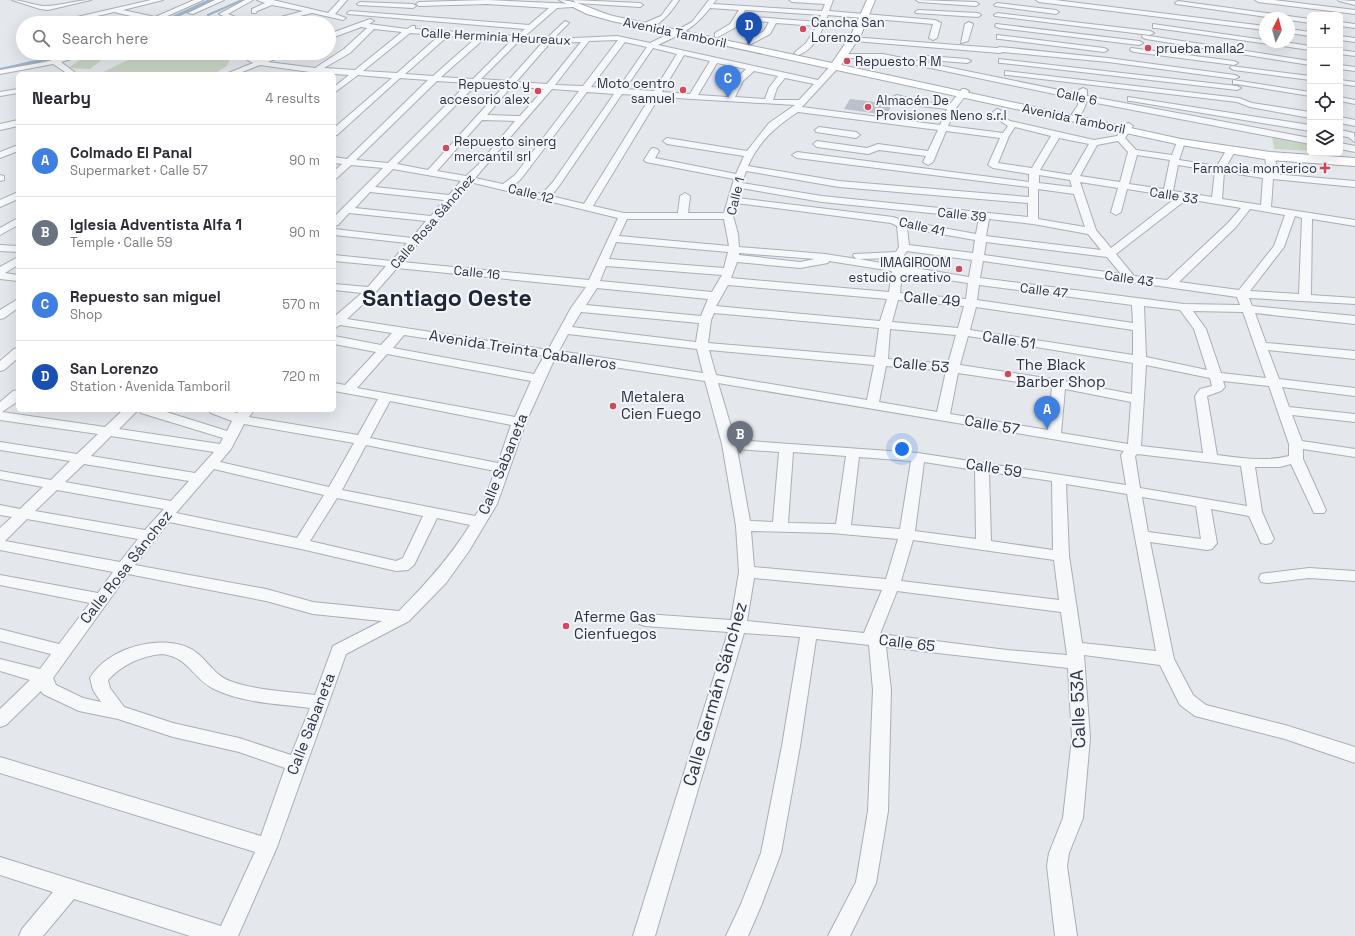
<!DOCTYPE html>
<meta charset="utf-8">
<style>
body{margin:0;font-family:"Space Grotesk",sans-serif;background:#f7f7f7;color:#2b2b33}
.controls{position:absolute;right:12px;top:12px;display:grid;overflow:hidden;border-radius:6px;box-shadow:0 4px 16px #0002}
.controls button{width:36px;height:36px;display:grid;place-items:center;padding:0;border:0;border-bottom:1px solid #e1e1e2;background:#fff;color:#2b2b33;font:20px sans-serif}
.compass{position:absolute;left:1259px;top:12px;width:36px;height:36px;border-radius:50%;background:#fff;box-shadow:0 4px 16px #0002;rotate:6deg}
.you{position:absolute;left:902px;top:449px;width:14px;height:14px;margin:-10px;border:3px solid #fff;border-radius:50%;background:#1a73e8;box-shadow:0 0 0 6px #1a73e833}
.badge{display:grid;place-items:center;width:26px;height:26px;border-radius:50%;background:#0b8043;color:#fff;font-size:13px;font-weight:700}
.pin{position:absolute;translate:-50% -33px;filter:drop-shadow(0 1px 2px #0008)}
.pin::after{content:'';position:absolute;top:21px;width:14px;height:12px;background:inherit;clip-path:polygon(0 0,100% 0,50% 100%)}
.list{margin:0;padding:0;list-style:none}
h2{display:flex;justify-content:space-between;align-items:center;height:52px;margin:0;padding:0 16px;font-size:17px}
h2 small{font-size:13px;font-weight:400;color:#7c7c81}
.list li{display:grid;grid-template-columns:26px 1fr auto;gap:12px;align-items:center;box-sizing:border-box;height:72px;padding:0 16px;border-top:1px solid #e1e1e2}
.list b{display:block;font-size:15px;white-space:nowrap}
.list p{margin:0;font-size:13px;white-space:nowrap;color:#7c7c81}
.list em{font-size:13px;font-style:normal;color:#7c7c81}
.icon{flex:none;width:22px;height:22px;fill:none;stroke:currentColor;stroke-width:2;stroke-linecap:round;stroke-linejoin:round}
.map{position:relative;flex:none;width:1355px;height:936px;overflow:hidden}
.search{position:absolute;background:#fff;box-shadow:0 4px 16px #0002;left:16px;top:16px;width:320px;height:44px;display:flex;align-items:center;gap:10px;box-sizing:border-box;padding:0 14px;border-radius:22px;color:#7c7c81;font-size:15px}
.panel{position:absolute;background:#fff;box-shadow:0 4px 16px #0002;left:16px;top:72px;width:320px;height:340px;border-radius:6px}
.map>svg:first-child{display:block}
.green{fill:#c9d6c5}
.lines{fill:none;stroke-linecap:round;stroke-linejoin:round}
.stream{stroke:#9fb4cc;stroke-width:2}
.canal{fill:#9fb4cc;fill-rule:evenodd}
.building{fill:#bbc0ca}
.minor-casing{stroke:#a9aeb7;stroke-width:2}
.major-casing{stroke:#a3abb8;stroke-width:2}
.minor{fill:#f7f8fa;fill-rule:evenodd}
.major{fill:#fff;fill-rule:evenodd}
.poi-dot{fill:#d1495b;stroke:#f4f6f9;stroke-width:1.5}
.labels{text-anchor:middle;stroke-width:4;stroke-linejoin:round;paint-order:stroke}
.far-poi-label{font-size:13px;fill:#2b3445;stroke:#f4f6f9;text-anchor:start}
.far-street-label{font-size:13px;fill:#2b3445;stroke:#f4f6f9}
.street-label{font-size:15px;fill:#2b3445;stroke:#f4f6f9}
.poi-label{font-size:15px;fill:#2b3445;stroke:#f4f6f9;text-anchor:start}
.near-street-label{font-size:18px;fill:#2b3445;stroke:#f4f6f9}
.town-label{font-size:23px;font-weight:bold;fill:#1d2536;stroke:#f4f6f9}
</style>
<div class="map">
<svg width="1355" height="936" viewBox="0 0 1355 936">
<rect width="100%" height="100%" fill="#e4e7ec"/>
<path class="green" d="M143 53H228L230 58 227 66 214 74H112L103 72Z
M83 58H104L90 69 68 68Z
M1272 136 1310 143V151L1274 149Z"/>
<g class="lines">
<path class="stream" d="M208 15 242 0"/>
<path class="canal" d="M207 0H215L165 23H157Z
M67 53H79L0 72V68Z"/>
</g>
<path class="building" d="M850 99 892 104 887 115 844 109Z"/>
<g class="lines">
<defs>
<path id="minor" d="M12 0C23 0 34 6 45 6 61 6 76 0 91 0L48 10 40 9Z
M151 0H163L123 10 155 17 194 0H203L152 23H145L147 20 114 12 93 17 108 23H97L85 18 68 22 64 20Z
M215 0H224L193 14 188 13Z
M245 0H253L228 14 250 23H240L219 14Z
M257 0H273L328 13 340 0H347L335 14 346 18 343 20 312 13 272 23H259L303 11 272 5 257 11 256 13H252V9L265 3Z
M487 0 574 4 575 5 572 7 557 8 524 37 546 39 565 21 569 23 553 39 617 36 650 43 681 28 692 22 709 0H716L713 4 822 11 825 4 792 2 789 0H833L829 11 935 20 941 23 937 38 933 40 929 38 933 24 828 15C822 30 815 50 798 55L794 53 806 43 817 26 776 23 770 34 751 44H748V40L764 31 769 22 740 20 736 27 718 37H715V33L730 24 739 10 710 8C692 30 683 33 658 45L818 80 831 65H837V69L802 107 940 125 947 109 920 106 893 97 897 95 921 102 950 104 962 89H965L969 91 956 108 948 126 1003 133 1008 126 994 117 993 112 997 109 1000 110 1002 116 1010 121 1094 140 1117 136 1126 124 1129 123 1133 126 1125 138 1136 150 1172 155 1177 142 1181 139 1185 142 1179 160 1217 166 1227 149 1230 148 1235 151 1226 167 1264 173 1266 165 1265 156 1270 153 1275 156 1276 165 1273 174 1355 181V187L1273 179 1271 207 1355 220V226L1312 219 1311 295 1355 298V304L1249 298 1252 306 1355 316V324L1255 313 1266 343 1355 351V359L1268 350 1279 379 1355 388V396L1282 387 1289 407 1355 414V422L1292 415 1302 441 1355 449V457L1303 449V459L1326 510 1324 513H1314L1291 464 1280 467H1255L1262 512 1274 539 1271 543 1266 544 1261 543 1249 516 1211 509 1217 543 1212 549 1207 550 1150 542 1174 659 1193 695 1206 705 1285 725 1355 747V763L1285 739 1195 716 1180 705 1160 665 1084 655 1090 738 1083 818 1069 853 1067 866 1077 936H1055L1047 866 1049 853 1063 818 1072 738 1068 668 886 647 891 690 888 811 876 883 850 936H828L856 882 868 811 873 690 869 645 816 639 800 746 781 853 761 906 748 936H726L741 904 761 853 782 746 800 637 744 633 655 936H633L728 632 645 626 639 624 637 620 639 616 645 614 731 620 739 572 736 526 722 444 705 381 555 358 526 422 497 504 469 551 446 583 409 621 346 654 277 847 238 936H190L74 899 43 936H19L22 929 53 892 0 875V857L221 926 255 852 0 773V757L261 836 285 768 239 752 173 737 118 719 79 711 43 694 41 691 6 725 0 727V709L30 680 0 671V659L40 669 51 654 0 641V629L59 644 90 603 0 585V575L98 593 113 572 0 550V528L12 517 0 515V505L20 509 43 487 0 479V471L51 480 70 461 0 450V442L77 454 98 434 0 420V402L13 391 18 390V401L2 412 105 427 123 410H138L119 429 220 444 223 438 141 413 139 410H160L227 431 232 421 211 413 209 410H228L237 413 240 410H254L249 417 358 435 378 399 334 391V383L345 385 376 352 334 344V336L381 345 392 333 340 325 334 329V317L362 293 334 290V284L368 287 386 266 334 261V255L392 261 407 243 334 235V229L412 238 426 221 349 213 338 225 334 226V217L383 168 351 165 337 178 334 179V171L342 164 334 163V157L347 159 428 80 400 78 337 135 334 136V128L392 78 358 75 334 93V87L349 75 318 73 313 74 310 72 260 65 237 74H226L253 63 235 53H245L260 60 279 53H290L268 62 315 68 344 49 367 28 361 27 329 39V34L370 19 374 21 369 24 407 29 412 26H415V29L516 36 525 29 348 14 347 13 350 11 529 25 549 8 487 4 419 6 416 4 419 2ZM745 10 821 15 818 22 742 16ZM374 29 402 32 355 70 324 68 350 53ZM410 33 440 35 397 73 363 71ZM448 36 476 38 433 76 405 74ZM484 39 511 41 473 79 441 77ZM618 40 583 86 555 85 589 41ZM519 41 542 43 508 81 481 79ZM581 42 547 84 516 82 550 43ZM625 42 647 47 618 89 591 87ZM653 48 677 54 654 91 625 89ZM684 55 710 61 690 94 662 92ZM717 63 746 69 737 78 727 97 698 95ZM754 71 778 76 769 88 765 99 735 97 743 81ZM785 78 814 84 799 100H773L777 88ZM437 81 468 83 388 163 356 160ZM477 84 504 86 428 170 397 164ZM512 86 544 89 520 116 487 115ZM552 89 579 91 515 175 503 184 475 178ZM587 92 614 94 553 182 542 194 512 187 521 179ZM622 94 651 96 584 204 551 196 559 186ZM659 97 795 105 769 123 747 151 667 138 663 141 667 144 744 156 736 174 655 158 659 151 657 149 654 148 651 149 644 160 646 162 734 179 724 213H688L690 196 685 193 680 196 678 213H624L593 206ZM798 112 938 130 928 151 878 144 867 148 817 141 813 144 817 147 868 154 879 150 926 156 923 162 928 165 933 162 946 131 1000 138 988 165 993 168 1029 174V182L797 152 792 155 797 158 1029 187V197L839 181 748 166C759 141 775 127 798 112ZM482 120 515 121 478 165 466 176 437 171ZM1015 127 1051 136 1032 168 998 163 1009 136ZM1059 138 1089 144 1071 175 1040 170ZM1118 141 1128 152 1120 182 1080 176 1097 145ZM1137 155 1170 160 1164 189 1129 184ZM1178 165 1215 171 1212 197 1173 191ZM393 169 461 181 449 195 375 187ZM746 171 839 187 1028 203V217L822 196 742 183ZM1224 172 1263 178 1261 205 1222 199ZM1039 175 1070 180 1072 187 1039 183ZM470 182 618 218 589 280 402 262ZM1080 182 1118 188 1111 212 1116 215 1121 212 1127 189 1177 197 1111 248 1096 230ZM741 188 822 202 979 218 976 234 905 221 893 217 738 198ZM1038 189 1074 194 1085 227 1038 219ZM370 192 444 200 431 216 355 208ZM1187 199 1241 208 1228 223 1167 280 1134 276 1116 254ZM736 203 891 223 897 226 899 247 896 252 854 254 853 256 857 259 825 254 739 247 738 234 733 216ZM1250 209 1285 215 1274 246 1239 290 1179 282 1236 227ZM1295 216 1302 218 1299 294 1250 291 1284 247ZM627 219H724L729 246 619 236ZM989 219 1033 224 1088 234 1101 250 986 236ZM907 228 975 240 973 253 909 245ZM616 242 728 252 724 268 609 259ZM986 242 1107 257 1121 274 984 255ZM907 251 972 260 969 277 903 266 904 255ZM739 253 815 259 800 262 739 255ZM893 258 892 265 859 259ZM829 261 892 271 889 292 731 278 737 262 800 268 828 263ZM983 261 1237 297 1240 305 1184 304 980 278ZM606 266 722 275 712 292 600 281ZM397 268 586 287 571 308 548 350 347 319 375 293ZM902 273 968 283 966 299 900 293ZM728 285 887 299 880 321 716 306ZM979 285 1132 305 1133 323 977 300ZM597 288 708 299 701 316 586 305ZM898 300 964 306 958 328 892 322ZM1144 306 1180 310 1194 329 1207 370 1146 357ZM976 307 1133 330V355L970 330ZM1193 311 1243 312 1266 378 1221 373 1206 329ZM581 312 699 323 696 342 572 327ZM714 313 879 328 875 357 708 343 711 320ZM890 329 956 335 948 364 888 359ZM568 334 697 349 703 373 559 351ZM404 335 544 356 534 374 393 348ZM968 336 1133 363 1132 394 1059 380 960 365ZM709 350 874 365 867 400 716 375ZM387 354 531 381 515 417 357 388ZM1146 365 1210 378 1212 386 1200 389 1195 396 1203 453 1141 446ZM886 366 946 371 937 412 879 402ZM958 373 1052 387 1048 430 950 414ZM1223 381 1269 386 1289 444V456C1266 462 1241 458 1217 455L1207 396 1221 391 1225 387ZM718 383 1124 451 1121 455 1126 485 918 453 735 440ZM1065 389 1131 402 1128 444 1061 433ZM390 401 511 425 498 463 370 438ZM244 424 354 443 329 487 220 462 231 449ZM111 436 214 452 195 473 91 456ZM366 445 495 471 483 504 475 516 342 490ZM737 449 779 452 773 522 750 521ZM793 452 846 456 836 524 788 523ZM1137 454 1241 466 1247 506 1140 488 1135 456ZM859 457 911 461 900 529 851 525ZM924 462 975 470 976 539 915 531ZM84 464 189 481 171 501 65 482ZM214 469 324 495 297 538 176 513ZM989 472 1052 481 1053 550 991 541ZM1066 484 1127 494 1156 651 1082 643 1069 556ZM57 490 164 509 145 530 35 511ZM1142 497 1196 506 1201 539 1148 532ZM337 498 423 516 403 558 396 561 310 541ZM437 518 470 525C450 557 426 584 399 611L313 602 266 589 135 565 169 522 301 549 396 571 408 570 414 565ZM27 519 138 539 120 562 5 541ZM751 531 831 533 898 539 886 579 754 567ZM913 540 1054 560 1059 600 901 581ZM128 574 266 601 313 614 382 621 333 646 315 695C287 691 257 691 230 681 213 675 206 657 191 649 161 633 107 648 90 678L93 690 101 702 83 698 56 685 53 678ZM754 578 882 590 864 633 747 621ZM897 591 1061 612 1067 655 1007 650 880 634ZM162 654C189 657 192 678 214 689 243 703 278 704 310 708L291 755 239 738 173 723 124 707 110 688 108 680C123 664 141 656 162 654Z
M573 0 640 3 643 5 640 7 576 3Z
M673 0H679C672 11 658 30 642 28V24L661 16Z
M916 0 976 2 979 4 976 6 919 2Z
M1036 0H1055L1265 26V30L1039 2Z
M1255 0H1274L1355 10V14L1258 2Z
M1338 0 1355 1V5L1339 1Z
M1178 1 1310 19V23L1289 20V18H1273L1176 4 1175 3Z
M360 2 413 4 416 6 413 8 358 5 357 4Z
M997 3 1056 10 1059 12 1056 14 995 6 994 5Z
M918 10 978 13 981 15 978 17 916 13 915 12Z
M997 13 1150 31 1154 33 1150 35 995 16 994 15Z
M969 22 973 24 968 41 961 43 965 24Z
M1340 22 1355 24V28L1340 26Z
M996 24 1139 41 1143 43 1139 45 999 28 995 26Z
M1153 24 1265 40V42H1284L1310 46V50L1156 28H1153Z
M1289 29 1310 32V36L1289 33Z
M997 35 1104 48 1108 50 1104 52 1000 39H997Z
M1143 35 1310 61V65L1146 39 1142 37Z
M1340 36 1355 38V42L1340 40Z
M851 37 997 48 1000 47 1108 58 1235 75 1239 77 1235 79 1108 62 1003 52 1000 53 854 41H851Z
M1131 48 1234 61 1238 63 1234 65 1134 52 1130 50Z
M1340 50 1355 52V56L1340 54Z
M78 53H91L61 62 77 74H68L53 64 0 74V70L45 62Z
M842 54H883L1079 94V90L1083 88 1087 90V96L1310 138V144L1086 101C1086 106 1082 115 1076 117L1072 114 1078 105V99L883 58H845L841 56Z
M927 56 967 59 971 61 967 63 930 60 926 58Z
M999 59 1237 86 1241 88 1237 90 1002 63H999Z
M1340 65 1355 67V71L1340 69Z
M1231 66 1310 76V80L1234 70 1230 68Z
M1005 71 1239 98 1252 103 1310 112V118L1250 107 1237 102 1008 75H1005Z
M1233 80 1310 92V96L1236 84H1233Z
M1340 80 1355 82V86L1340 84Z
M18 89V93L0 96V92Z
M1128 97 1310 125V131L1131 101H1128Z
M1340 97 1355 100V104L1340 101Z
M1340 117 1355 120V126L1340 123Z
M18 120V126L0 130V124Z
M819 127 856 132 860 135 856 138 816 132 815 130Z
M1340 130 1354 133 1355 142 1348 137 1340 136Z
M1340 143 1355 146V152L1340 149Z
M18 145V151L0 158V152Z
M0 175 4 176V180L0 181Z
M18 192V199L0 207V200Z
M18 218V225L0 235V228Z
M0 245 18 246V252L0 251Z
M18 257V265L5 273 18 275V281L0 279V267Z
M18 299V308L4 318 0 319V310Z
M18 348V358L4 370 0 371V361L14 349Z
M1309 568 1355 571V581L1309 578 1267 583 1261 582 1259 578 1261 574 1267 573Z"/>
<path id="major" d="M559 0C577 0 595 11 613 16L832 63 851 35 867 0H875L861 35 841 65 1181 139 1270 152 1355 158V166L1270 160 1181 145 612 21 587 14Z"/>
</defs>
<use href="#minor" class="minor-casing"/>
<use href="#major" class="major-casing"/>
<use href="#minor" class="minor"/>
<use href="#major" class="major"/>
</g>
<g class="poi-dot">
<circle cx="803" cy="29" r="4"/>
<circle cx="1148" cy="48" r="4"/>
<circle cx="847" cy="61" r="4"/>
<circle cx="683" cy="90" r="4"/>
<circle cx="538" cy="91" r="4"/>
<circle cx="868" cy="107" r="4"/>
<circle cx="446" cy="148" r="4"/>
<path d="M1323 162h4v4h4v4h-4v4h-4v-4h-4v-4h4z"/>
<circle cx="959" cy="269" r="4"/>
<circle cx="1008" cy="374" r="4"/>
<circle cx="613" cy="406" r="4"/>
<circle cx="566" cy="626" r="4"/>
</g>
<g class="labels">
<g class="far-poi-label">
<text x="811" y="27">Cancha San<tspan x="811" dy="15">Lorenzo</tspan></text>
<text x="1156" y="53">prueba malla2</text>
<text x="855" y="66">Repuesto R M</text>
<text x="675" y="88" text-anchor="end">Moto centro<tspan x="675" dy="15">samuel</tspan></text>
<text x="530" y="89" text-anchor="end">Repuesto y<tspan x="530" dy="15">accesorio alex</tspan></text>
<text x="876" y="105">Almacén De<tspan x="876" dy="15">Provisiones Neno s.r.l</tspan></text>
<text x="454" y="146">Repuesto sinerg<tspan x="454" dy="15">mercantil srl</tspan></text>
<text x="1317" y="173" text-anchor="end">Farmacia monterico</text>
<text x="951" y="267" text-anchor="end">IMAGIROOM<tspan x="951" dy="15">estudio creativo</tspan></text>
</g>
<g class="far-street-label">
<text transform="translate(675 32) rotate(12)" y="5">Avenida Tamboril</text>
<text transform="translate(496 36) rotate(3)" y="5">Calle Herminia Heureaux</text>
<text transform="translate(1077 96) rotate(12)" y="5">Calle 6</text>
<text transform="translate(1074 118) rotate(12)" y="5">Avenida Tamboril</text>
<text transform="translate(531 193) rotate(14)" y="5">Calle 12</text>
<text transform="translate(1174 195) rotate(9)" y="5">Calle 33</text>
<text transform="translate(735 196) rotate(-76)" y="5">Calle 1</text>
<text transform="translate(962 214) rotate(6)" y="5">Calle 39</text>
<text transform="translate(432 221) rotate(-49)" y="5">Calle Rosa Sánchez</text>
<text transform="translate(922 226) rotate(13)" y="5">Calle 41</text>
<text transform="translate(477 272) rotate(6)" y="5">Calle 16</text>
<text transform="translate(1129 278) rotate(8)" y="5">Calle 43</text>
<text transform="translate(1044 290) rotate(7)" y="5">Calle 47</text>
</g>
<g class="street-label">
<text transform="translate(932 299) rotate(5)" y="5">Calle 49</text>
<text transform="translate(1009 340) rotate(9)" y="5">Calle 51</text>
<text transform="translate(523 350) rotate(9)" y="5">Avenida Treinta Caballeros</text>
<text transform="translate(921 365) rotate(5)" y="5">Calle 53</text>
<text transform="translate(992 425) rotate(10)" y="5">Calle 57</text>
<text transform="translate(503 464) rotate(-68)" y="5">Calle Sabaneta</text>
<text transform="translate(994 468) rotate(9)" y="5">Calle 59</text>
<text transform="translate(126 567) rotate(-52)" y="5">Calle Rosa Sánchez</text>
<text transform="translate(907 643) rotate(7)" y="5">Calle 65</text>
<text transform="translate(311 724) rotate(-69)" y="5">Calle Sabaneta</text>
</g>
<g class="poi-label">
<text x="1016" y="370">The Black<tspan x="1016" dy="17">Barber Shop</tspan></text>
<text x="621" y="402">Metalera<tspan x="621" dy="17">Cien Fuego</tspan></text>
<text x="574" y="622">Aferme Gas<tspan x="574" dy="17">Cienfuegos</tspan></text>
</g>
<g class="near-street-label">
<text transform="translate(715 694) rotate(-74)" y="6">Calle Germán Sánchez</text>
<text transform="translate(1078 709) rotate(-92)" y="6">Calle 53A</text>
</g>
<g class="town-label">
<text x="447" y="306">Santiago Oeste</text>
</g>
</g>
</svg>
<div class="controls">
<button>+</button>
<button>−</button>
<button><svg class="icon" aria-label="locate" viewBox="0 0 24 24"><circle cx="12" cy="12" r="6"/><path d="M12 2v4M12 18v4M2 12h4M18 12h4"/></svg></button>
<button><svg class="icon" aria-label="layers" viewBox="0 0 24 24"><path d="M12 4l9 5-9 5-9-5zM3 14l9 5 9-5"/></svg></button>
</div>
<svg class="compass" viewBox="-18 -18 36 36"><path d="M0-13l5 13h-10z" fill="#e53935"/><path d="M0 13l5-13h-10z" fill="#7c7c81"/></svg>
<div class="you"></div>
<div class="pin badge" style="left:1047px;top:429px;background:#3f7fe0">A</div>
<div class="pin badge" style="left:740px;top:454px;background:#6b7280">B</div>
<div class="pin badge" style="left:728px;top:98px;background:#3f7fe0">C</div>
<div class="pin badge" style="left:749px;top:45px;background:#1a4fb4">D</div>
<div class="search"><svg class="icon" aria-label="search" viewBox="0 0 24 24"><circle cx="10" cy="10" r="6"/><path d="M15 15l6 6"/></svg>Search here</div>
<section class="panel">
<h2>Nearby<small>4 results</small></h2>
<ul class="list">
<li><span class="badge" style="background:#3f7fe0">A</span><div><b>Colmado El Panal</b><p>Supermarket · Calle 57</p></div><em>90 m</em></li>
<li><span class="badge" style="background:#6b7280">B</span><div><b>Iglesia Adventista Alfa 1</b><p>Temple · Calle 59</p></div><em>90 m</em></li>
<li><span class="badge" style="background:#3f7fe0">C</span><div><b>Repuesto san miguel</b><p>Shop</p></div><em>570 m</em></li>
<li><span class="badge" style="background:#1a4fb4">D</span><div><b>San Lorenzo</b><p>Station · Avenida Tamboril</p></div><em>720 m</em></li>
</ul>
</section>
</div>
